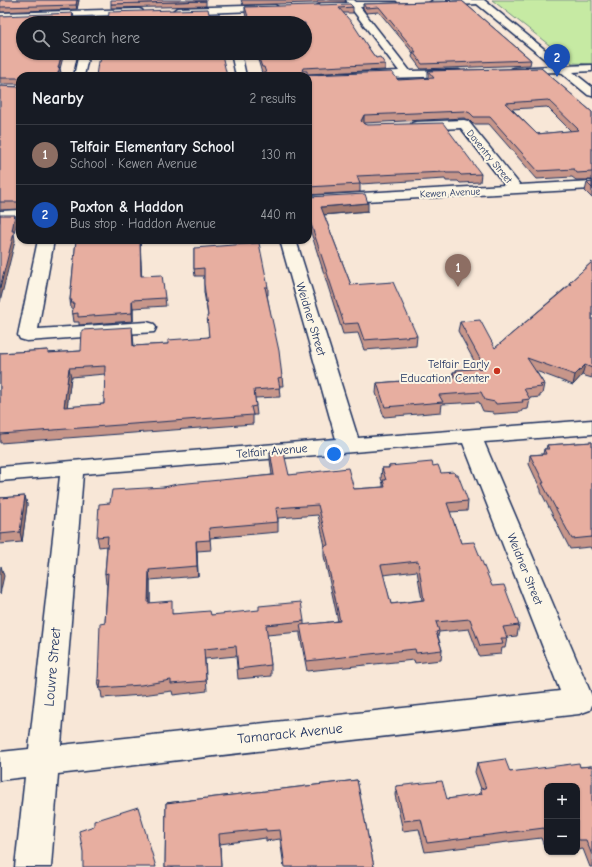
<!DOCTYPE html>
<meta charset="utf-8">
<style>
body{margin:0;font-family:"Comic Neue",sans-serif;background:#20242c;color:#f1f3f6}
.controls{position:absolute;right:12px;bottom:12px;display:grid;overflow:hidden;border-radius:8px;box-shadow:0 1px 3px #0004}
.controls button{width:36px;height:36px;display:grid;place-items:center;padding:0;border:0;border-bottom:1px solid #363941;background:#171b24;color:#f1f3f6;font:20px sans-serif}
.you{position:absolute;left:334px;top:454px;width:14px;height:14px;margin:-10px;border:3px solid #fff;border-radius:50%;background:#1a73e8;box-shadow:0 0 0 6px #1a73e833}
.badge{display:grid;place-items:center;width:26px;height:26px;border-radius:50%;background:#b45309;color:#fff;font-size:13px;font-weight:700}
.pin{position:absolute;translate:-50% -33px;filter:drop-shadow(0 1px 2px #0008)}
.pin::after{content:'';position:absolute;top:21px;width:14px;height:12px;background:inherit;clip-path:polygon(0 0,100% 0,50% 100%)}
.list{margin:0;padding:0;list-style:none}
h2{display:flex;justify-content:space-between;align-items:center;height:52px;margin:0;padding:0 16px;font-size:17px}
h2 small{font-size:13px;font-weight:400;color:#9ea1a6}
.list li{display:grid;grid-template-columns:26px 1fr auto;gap:12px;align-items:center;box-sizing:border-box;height:60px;padding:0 16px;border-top:1px solid #363941}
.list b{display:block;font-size:15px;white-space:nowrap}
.list p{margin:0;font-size:13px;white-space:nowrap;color:#9ea1a6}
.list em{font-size:13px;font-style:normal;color:#9ea1a6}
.icon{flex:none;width:22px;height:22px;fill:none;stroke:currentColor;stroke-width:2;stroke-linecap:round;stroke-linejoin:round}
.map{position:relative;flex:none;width:592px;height:867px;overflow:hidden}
.search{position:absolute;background:#171b24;box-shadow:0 1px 3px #0004;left:16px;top:16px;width:296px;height:44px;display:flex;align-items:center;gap:10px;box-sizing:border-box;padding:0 14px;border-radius:22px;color:#9ea1a6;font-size:15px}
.panel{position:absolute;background:#171b24;box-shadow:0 1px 3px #0004;left:16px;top:72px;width:296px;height:172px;border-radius:12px}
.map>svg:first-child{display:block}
.green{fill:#c6eaa3;stroke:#708c80}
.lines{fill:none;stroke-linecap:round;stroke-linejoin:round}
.minor-casing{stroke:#1b2f5e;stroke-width:3}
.minor{fill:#fcf5e5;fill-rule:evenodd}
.wall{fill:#c7968a;stroke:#1b2f5e;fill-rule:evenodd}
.shaded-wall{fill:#a27a70;stroke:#1b2f5e}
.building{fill:#e7aea0;stroke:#1b2f5e;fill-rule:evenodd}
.poi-dot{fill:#c8321e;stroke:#fcf5e5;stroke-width:1.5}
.labels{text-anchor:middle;stroke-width:4;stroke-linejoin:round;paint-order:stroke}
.far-street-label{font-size:10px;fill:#1b2f5e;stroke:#fcf5e5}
.street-label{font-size:12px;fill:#1b2f5e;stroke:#fcf5e5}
.poi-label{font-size:12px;fill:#1b2f5e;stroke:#fcf5e5;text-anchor:end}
.near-street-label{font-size:14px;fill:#1b2f5e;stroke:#fcf5e5}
</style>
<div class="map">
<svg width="592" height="867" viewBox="0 0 592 867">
<rect width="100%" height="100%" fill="#f8e7d7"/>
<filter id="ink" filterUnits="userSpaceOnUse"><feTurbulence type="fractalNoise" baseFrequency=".025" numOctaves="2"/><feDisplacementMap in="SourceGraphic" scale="8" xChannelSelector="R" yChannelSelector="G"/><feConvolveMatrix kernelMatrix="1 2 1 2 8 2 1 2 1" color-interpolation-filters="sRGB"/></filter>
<g filter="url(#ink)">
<path class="green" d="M492 0H592V64L572 63Z"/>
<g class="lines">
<defs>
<path id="minor" d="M346 0H354L356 2H396L397 4 393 7H360L410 71 459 70 464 73 459 76 308 80V76H303L304 75 399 71 351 8 321 9 317 6 321 3H348Z
M443 0H484L565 66 592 65V71L573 72 592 87V96L588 95 560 72 509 73 508 71 513 68 553 66 477 4 433 6 429 3 433 0Z
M275 5 279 8 278 10 177 14 173 11 177 8Z
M139 9 142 10 143 12 142 14 0 19V13Z
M79 53H89L84 76H74Z
M231 53H241L246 76H236Z
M464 120 468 121 520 185 592 181V189L308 204V196L505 185 461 128 416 130 412 129 410 126 412 123 416 122Z
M20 210V220L0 221V211Z
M38 240H54L38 329 147 322 154 324 156 328 154 332 27 341 20 339 18 335Z
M280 240H296L358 438 592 420V434L484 442 592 696V705L590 710 579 714 58 774 51 867H15L25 777 0 780V752L29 749 60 476 0 481V467L336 439ZM463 443 560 691 61 745 83 474Z"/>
</defs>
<use href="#minor" class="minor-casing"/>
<use href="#minor" class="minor"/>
</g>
<path class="wall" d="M0 0H79L77 9 0 12Z
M241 0H346L345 2 243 5Z
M206 1V6L111 8V4Z
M462 1 531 60 530 65 421 69 412 57 413 53 379 12 366 13 363 8V4Z
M245 7H353V13H343L372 53 376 58 385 64V70L307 74V75L398 80 429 79 428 78V71L541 68 592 112V180H576L572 177 537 179 489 124H473L469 120 464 118 364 123H363L364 124 481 174 480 182 460 183 458 181H446L445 179 360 184V192L308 195V76H265L264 73H262L256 53H305V23H248L245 13ZM547 107 571 131 537 134 512 109Z
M0 16 74 18 73 23H23L60 69 61 73 60 76H20V209L0 210V86L19 87 20 84H0Z
M592 182V198L585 191 587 183Z
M308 197 368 211 324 215 351 285 417 336 416 346 364 350 358 333 343 334 308 223Z
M76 240H140L141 276 165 298 166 306 133 308V321L79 325V322H74L72 308H71L70 300Z
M194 248 268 287V295H267L282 377 283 386H279L280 397 255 398 257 415H253V424L0 443V353L48 350V353L81 351 133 335 134 346 168 344 209 337 208 316 204 292V276H195L194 269ZM105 374 104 404 67 407 71 377Z
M592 262V378L582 375 573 385 536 371 544 384 542 394 540 395V397L530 398V399L528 409 522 410 521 412 494 414 493 412 483 411 479 402 442 404 441 412 384 417 376 393 377 383 452 377 453 372H456V370L478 368 458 331 460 322 495 348 569 285V283Z
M592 442V550L590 547 570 549 541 492V490L529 464 530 455 543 454 544 449H546L547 445Z
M270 451 289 475 354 489 383 487V484L381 478 382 468H389V466H433L441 473 468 501 467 511 450 512 461 543 519 625 517 636 507 637V638L505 648H502L501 654 479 656 469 629 439 632 438 636 442 650 441 660 415 663 414 660 307 671 300 635V632L267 635 271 665V676L238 679 236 656 205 659 207 691 173 695 172 691 142 695 102 698 101 691H100L98 680 105 623 107 584H106L105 574 107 546 99 547 97 537 110 503 164 487 272 475 270 460ZM318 515 325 546H324V556L338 621 304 625V621L211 615 173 614 150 603V580L198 576 197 551 211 550 210 538 278 532V518ZM417 571 422 600 391 604 383 575Z
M25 496 27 505 22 542 0 544V498Z
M477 763 510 772 592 766V867H590L583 849 577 850V786H547V851H546L541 838 425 852 419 829 403 831 395 795 396 786 447 799 479 795 481 789 475 772Z
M357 780 374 867H284L280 839 266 841V838L220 844 221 867H165L166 803Z"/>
<path class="shaded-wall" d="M77 0H79L77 9 76 5Z
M73 13 74 18 73 23H71Z
M62 53H64L60 69 61 73 60 76H57L58 68Z
M364 115V123L361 128V121Z
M20 197V208L19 202Z
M368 203V211L321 215V207Z
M15 215 17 222 14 233 15 241 0 302V288Z
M140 240 142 284 141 276Z
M132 300 133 308V321L132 313Z
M132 327 133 335 134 354 133 346Z
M585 365 582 375 573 385 575 375Z
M69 368 71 377 66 416 64 407Z
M25 496 27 505 22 542 20 532Z
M196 541 197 551 198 576 197 566Z
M1 566 4 576 0 594V572Z
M149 570 150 580V613L148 603Z"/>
<path class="building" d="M0 0H77L76 5 0 7Z
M111 0H206V1L111 4Z
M462 1 531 60 422 64 413 52H416L379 7 366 8 363 4Z
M350 4 353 7 339 8 353 24 372 53 376 58 380 57 385 64 303 68 302 71H307V75L392 72 398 80 434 78 428 71 541 68 592 112V172L577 173 574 169 538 171 490 117H474L470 113 465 111 364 115 361 121 364 124 368 125 443 123 481 174 461 175 459 173H446L445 172 357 176 360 184 308 187V76H267L264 67H262L257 53H305V23H250L245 7ZM548 100 579 130 537 134 505 103Z
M208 9 211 23H108L109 12Z
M73 13 71 23H23V53H62L58 68 60 67 57 76H20V79L19 78H0V16Z
M102 53H217L218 55H222L227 76H96L98 62H100Z
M20 82V197L19 202H0V86L19 87Z
M592 182V188L587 183Z
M365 194 368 203 321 207 351 285 393 282 417 336 364 340 358 323 344 324 308 215V197Z
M0 215H15L12 231H14V233L0 288Z
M76 240H140L141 276 162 275 165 298 132 300V313L78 317V313L72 314 74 303H71L72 300H70Z
M259 243 268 287H265L279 351 282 377 278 378 280 388 254 390 256 406 251 407 253 415 0 434V353L48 350V353L81 351 82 330 132 327 133 346 168 344V340L209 337 207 316H208L204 284V268L194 269V248ZM105 366 104 404 64 407 69 368Z
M592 262V368L585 365 575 375 527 358 544 384 540 385 542 387 524 389 530 399 522 400 523 402 496 404 495 402 485 400 481 392 439 395 443 402 385 407 377 383 455 377 453 372H457L456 370 485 368 460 322 480 320 495 348 571 284 569 283Z
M592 442V537L572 539 542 483H544L530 455 546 454 544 449H549L547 445Z
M283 449 289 475 348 468 354 489 385 487 383 480H386L382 468H389V466L432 462 433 466 438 465 441 473 454 472 455 475H458L468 501 447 503 461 543 474 542 492 586 504 585 519 625 503 627 507 638H501L503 644 480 646 470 619 436 622 439 631 436 632 442 650 416 653 415 649 307 661 300 625 340 621 324 546 328 545 318 505 276 508 278 522 209 528 210 540 196 541 197 566 149 570 148 603 172 601V614L210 611 211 615 259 610V606L301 602 304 621 266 625 271 665 238 669 236 646 204 649 206 681 171 684V680L141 685 100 688 101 680H98L100 624 105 623 108 573 105 574 108 536 97 537 99 504 110 503 112 490 164 487 177 484 274 475 270 451ZM418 561 424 600 391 604 381 565Z
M25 496 20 532 0 534V498Z
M505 759 510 772 579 763 580 767 592 766V855L586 840H579L578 838H577V786H547V837L544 828 427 843 421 819 404 821 396 786 442 781 447 799 482 794 480 789 486 788 477 763Z
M357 780 374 867H285L280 830 266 831V829L219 834 221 867H165L166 803Z
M138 807 156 867H83V852L79 831 94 826V821Z"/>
</g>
<circle class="poi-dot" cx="497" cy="371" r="4"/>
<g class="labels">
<g class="far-street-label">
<text transform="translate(490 156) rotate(51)" y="4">Daventry Street</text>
<text transform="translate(450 192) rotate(-3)" y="4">Kewen Avenue</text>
</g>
<g class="street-label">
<text transform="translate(311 319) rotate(73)" y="4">Weidner Street</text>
<text transform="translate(272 451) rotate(-5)" y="4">Telfair Avenue</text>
<text transform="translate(525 569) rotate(68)" y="4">Weidner Street</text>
</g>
<g class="poi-label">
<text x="489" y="368">Telfair Early<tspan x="489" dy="14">Education Center</tspan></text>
</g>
<g class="near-street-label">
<text transform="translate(52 667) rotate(-85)" y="5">Louvre Street</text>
<text transform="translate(290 733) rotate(-6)" y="5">Tamarack Avenue</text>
</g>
</g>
</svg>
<div class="controls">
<button>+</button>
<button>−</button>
</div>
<div class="you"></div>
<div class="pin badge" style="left:458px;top:287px;background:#8d6e63">1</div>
<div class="pin badge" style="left:557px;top:77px;background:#1a4fb4">2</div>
<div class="search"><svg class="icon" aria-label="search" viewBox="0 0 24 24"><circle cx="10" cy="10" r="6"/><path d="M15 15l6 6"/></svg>Search here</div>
<section class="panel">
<h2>Nearby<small>2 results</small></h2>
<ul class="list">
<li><span class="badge" style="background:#8d6e63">1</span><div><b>Telfair Elementary School</b><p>School · Kewen Avenue</p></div><em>130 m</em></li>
<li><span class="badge" style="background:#1a4fb4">2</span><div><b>Paxton &amp; Haddon</b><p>Bus stop · Haddon Avenue</p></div><em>440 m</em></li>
</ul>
</section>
</div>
